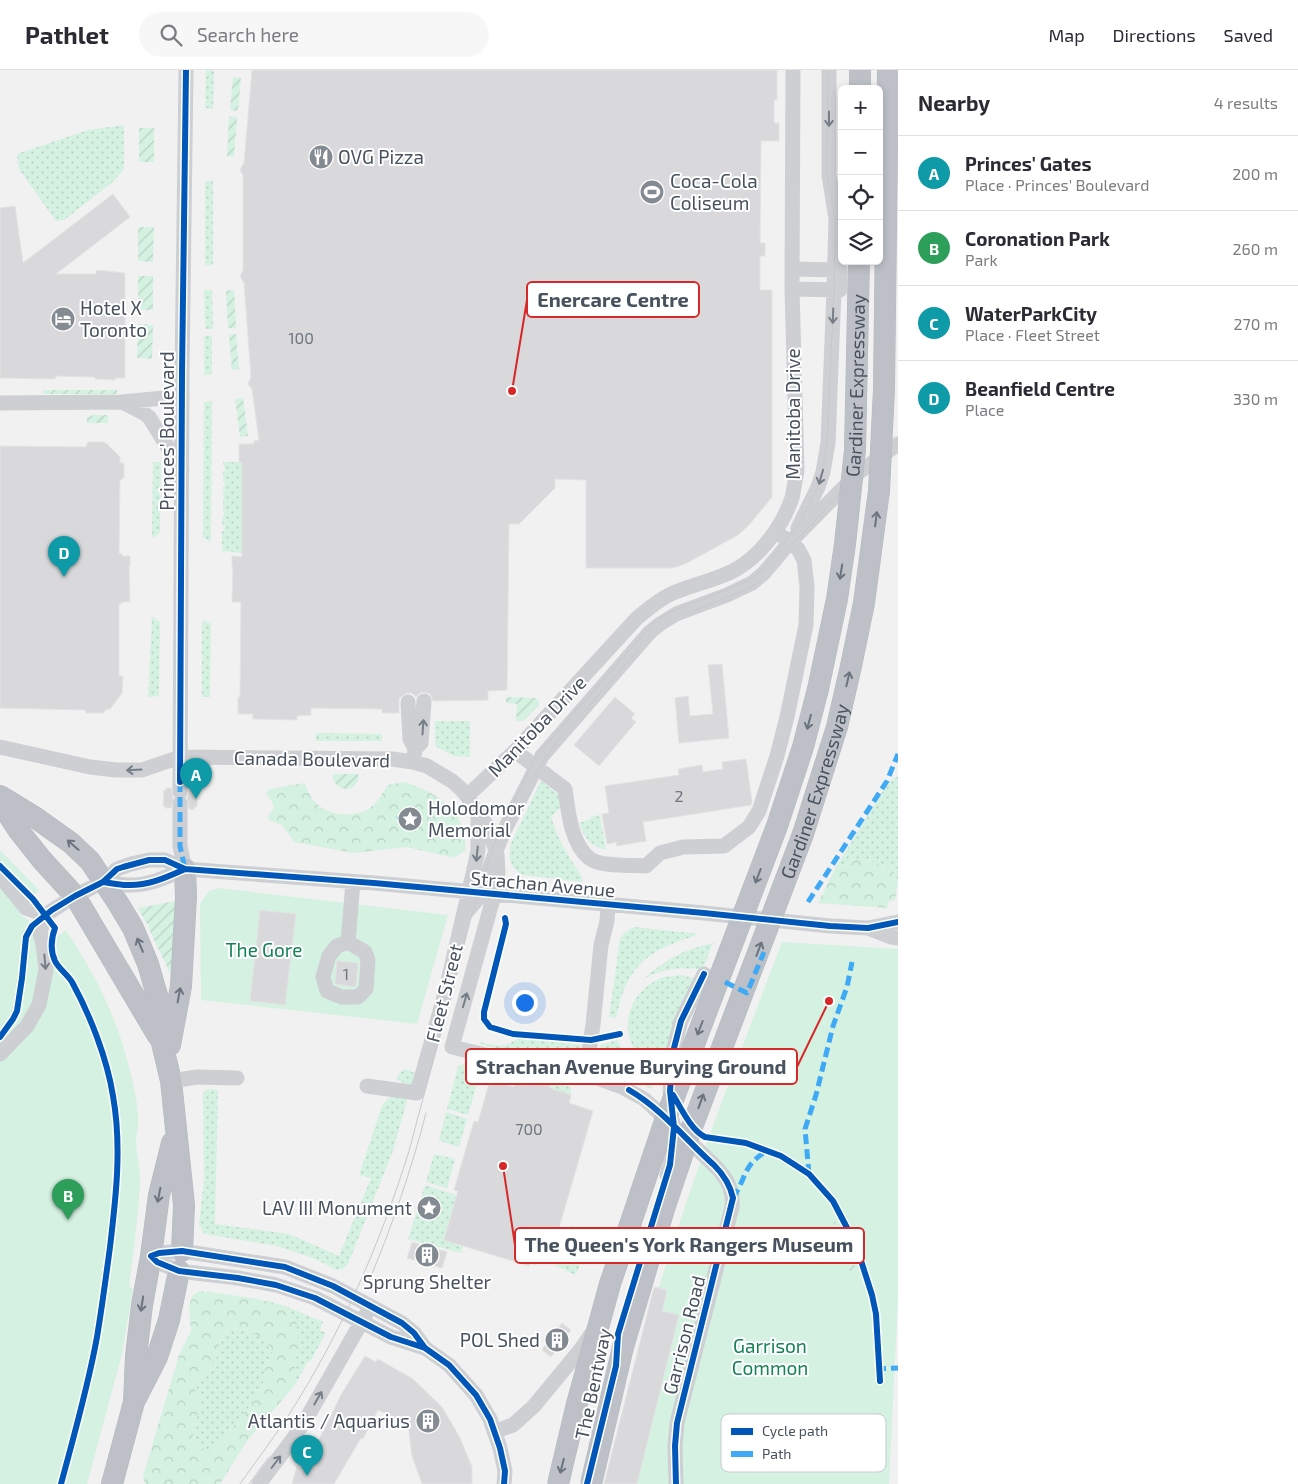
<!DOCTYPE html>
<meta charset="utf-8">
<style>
body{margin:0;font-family:"Exo 2",sans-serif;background:#f7f7f7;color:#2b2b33}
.controls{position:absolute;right:15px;top:15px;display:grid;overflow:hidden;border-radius:8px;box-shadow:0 2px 8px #0003}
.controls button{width:45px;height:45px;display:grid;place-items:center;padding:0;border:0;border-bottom:1px solid #e1e1e2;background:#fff;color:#2b2b33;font:25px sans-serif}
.you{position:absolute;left:524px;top:932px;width:18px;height:18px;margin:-12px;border:4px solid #fff;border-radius:50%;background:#1a73e8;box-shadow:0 0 0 8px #1a73e833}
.badge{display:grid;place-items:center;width:32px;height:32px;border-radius:50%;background:#0b8043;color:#fff;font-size:16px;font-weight:700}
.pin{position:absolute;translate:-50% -41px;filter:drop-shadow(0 1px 2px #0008)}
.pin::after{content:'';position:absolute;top:26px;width:18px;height:15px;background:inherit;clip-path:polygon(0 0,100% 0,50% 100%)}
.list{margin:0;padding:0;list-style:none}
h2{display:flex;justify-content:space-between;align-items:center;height:65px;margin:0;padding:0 20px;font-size:21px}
h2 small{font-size:16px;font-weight:400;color:#7c7c81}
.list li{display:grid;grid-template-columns:32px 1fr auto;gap:15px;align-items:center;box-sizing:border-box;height:75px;padding:0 20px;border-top:1px solid #e1e1e2}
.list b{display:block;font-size:19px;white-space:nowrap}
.list p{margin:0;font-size:16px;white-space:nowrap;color:#7c7c81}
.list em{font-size:16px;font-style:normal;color:#7c7c81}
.icon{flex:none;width:28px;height:28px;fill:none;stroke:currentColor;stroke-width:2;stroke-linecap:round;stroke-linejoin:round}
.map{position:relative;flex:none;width:898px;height:1414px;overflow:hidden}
header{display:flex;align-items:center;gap:30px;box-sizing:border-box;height:70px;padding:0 25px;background:#fff;border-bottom:1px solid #e1e1e2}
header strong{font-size:24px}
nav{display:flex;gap:28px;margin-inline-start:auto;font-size:18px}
.search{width:350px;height:45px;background:#f7f7f7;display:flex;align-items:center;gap:12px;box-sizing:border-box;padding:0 18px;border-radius:28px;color:#7c7c81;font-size:19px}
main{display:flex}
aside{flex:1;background:#fff}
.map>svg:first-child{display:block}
.grass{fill:url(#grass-dots)}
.forest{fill:url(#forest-crowns);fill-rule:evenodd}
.park{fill:#d5f1e2}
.garden{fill:url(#garden-furrows)}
.building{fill:#d9d9db;stroke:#e3e3e4}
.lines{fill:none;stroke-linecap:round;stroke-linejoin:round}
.highway-casing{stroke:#b6bac1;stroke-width:22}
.minor{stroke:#cdcfd2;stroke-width:15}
.highway{stroke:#bdc1c7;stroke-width:21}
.tram{stroke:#c7c8cb;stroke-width:1}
.highway-bridge-casing{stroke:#b6bac1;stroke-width:22;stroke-linecap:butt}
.highway-bridge{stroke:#bdc1c7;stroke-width:21}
.quiet{stroke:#3fa9f5;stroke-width:5;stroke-dasharray:10 5;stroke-linecap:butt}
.cycleway-casing{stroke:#fff;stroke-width:9}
.cycleway{stroke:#0057b8;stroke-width:6}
.oneway{stroke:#767e87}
.oneway2{stroke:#6a737e}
.labels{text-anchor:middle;stroke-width:4;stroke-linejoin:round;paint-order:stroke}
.number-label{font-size:16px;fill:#6d757e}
.poi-label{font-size:19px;fill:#47525e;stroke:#fff;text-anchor:start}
.street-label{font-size:19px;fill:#47525e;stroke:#fff}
.park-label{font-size:19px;fill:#148353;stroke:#fff}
.key{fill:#fff;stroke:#c8cbcf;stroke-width:1}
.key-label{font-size:14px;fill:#47525e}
.leader{fill:none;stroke:#d62828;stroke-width:2}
.callout-dot{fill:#d62828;stroke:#fff;stroke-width:2}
.callout{fill:#fff;stroke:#d62828;stroke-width:2}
.callout-label{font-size:20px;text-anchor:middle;font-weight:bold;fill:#47525e}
</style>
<header>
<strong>Pathlet</strong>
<div class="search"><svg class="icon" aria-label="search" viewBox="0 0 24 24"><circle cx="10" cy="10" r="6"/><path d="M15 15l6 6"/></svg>Search here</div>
<nav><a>Map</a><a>Directions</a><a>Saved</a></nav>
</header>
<main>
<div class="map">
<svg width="898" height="1414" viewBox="0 0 898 1414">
<defs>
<pattern id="grass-dots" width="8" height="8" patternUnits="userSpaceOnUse" patternTransform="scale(1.25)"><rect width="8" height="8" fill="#d5f1e2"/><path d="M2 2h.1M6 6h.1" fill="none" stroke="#b8d1c4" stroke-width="1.8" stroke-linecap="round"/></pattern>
<pattern id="forest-crowns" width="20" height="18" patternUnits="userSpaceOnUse" patternTransform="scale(1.25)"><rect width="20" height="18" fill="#d5f1e2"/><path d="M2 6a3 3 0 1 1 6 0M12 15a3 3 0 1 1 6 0" fill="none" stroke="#b8d1c4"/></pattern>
<pattern id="garden-furrows" width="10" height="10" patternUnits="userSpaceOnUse" patternTransform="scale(1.25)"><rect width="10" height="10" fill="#d5f1e2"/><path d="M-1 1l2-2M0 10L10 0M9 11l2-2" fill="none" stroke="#b8d1c4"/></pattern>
</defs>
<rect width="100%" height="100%" fill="#f2f1f1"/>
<path class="grass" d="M206 0 214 1 213 39 205 38Z
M124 55V99L113 112 64 150 56 151 19 99 17 84 88 60Z
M205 111H213V195H205Z
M204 220H212L213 259H205Z
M204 266H212V305H204Z
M212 331 211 473 203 467 204 332Z
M153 392H161L160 463 152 468Z
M223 392H242V483L222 481V461L224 460 225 456H222L223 445H224L225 441H223V431L224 430 223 416 225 415V412L223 411V401H225Z
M152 546 160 552 159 626 148 627Z
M205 550 211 554 210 627H202V554Z
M435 651H470V687L454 686 435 676Z
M316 663 382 664V671H316Z
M896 707H898V810L889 798 862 788 836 797 888 713Z
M541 711 559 725 562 736 551 747C557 769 570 788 582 807V812L523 805C510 799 508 787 511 773Z
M600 745 606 780C591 776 584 768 579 753L590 749V747Z
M634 857 699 864C669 875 645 881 628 911 622 921 619 936 616 948L609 947 620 869 624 863Z
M713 873 703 899C676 898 668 897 643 909 669 888 680 881 713 873Z
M681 905 697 909 666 1005C661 1002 654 1000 649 996 616 971 623 924 661 908 667 906 675 906 681 905Z
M519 968 582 975C581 986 582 998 568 998L479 974 480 972C495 976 505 978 519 968Z
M617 970 628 988 651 1009 652 1019 603 999 598 994 600 975Z
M463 994 478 998 480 1003 468 1045 447 1039 457 1000 459 996Z
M405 999 415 1003 411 1016 397 1010 399 1004Z
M519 1004 571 1017V1025L552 1019 547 1014H536L517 1009Z
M207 1019 218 1020 215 1154 289 1164 339 1186 371 1108 359 1105 382 1036C388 1026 393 1026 404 1026L407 1030 393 1081 348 1194 343 1199 337 1200 313 1188 277 1176 204 1164 199 1155 204 1110 203 1023Z
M446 1042 467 1049 459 1077 439 1071Z
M434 1084 455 1089 447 1118 426 1112Z
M425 1115 457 1125 446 1162 461 1167 459 1175 463 1176 461 1183 408 1169Z
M571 1155 596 1164 575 1205 551 1193 550 1189 558 1161 568 1164Z
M288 1237 323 1252 320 1260 326 1263 310 1292 308 1291 295 1315V1292L299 1274 286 1241Z
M231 1258C248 1260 270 1266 273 1286L266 1294 262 1321 220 1373 210 1381 199 1378 193 1370 194 1357 201 1331 195 1321 201 1308 216 1288 221 1266Z"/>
<path class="forest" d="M404 712C436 721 469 743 465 781L454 788 407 777 354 783 294 772 282 755 270 751 268 748 269 744 274 738 272 732 266 724 269 719 304 713C308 721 312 730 319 736 333 746 358 748 371 737 378 732 383 722 388 715Z
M862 788 889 798 898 810 895 830 889 831 887 838 818 833 836 797Z
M199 1221C229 1225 259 1227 288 1237L286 1241 296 1251 299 1274 295 1292V1315L247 1371 220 1414H145L143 1406 179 1285 191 1261 189 1237 192 1226ZM231 1258C248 1260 270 1266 273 1286L266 1294 262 1321 220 1373 210 1380 199 1378 193 1370 194 1357 201 1331 195 1321 201 1308 216 1288 221 1266Z"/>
<path class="park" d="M0 780 39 820 30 829 0 797Z
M0 817 10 827 22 846 55 868 66 860C95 904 118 949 130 1001 135 1020 139 1039 138 1058 138 1062 136 1065 136 1069 136 1084 141 1099 140 1115 138 1149 133 1183 129 1217L133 1219 122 1284 87 1414H0Z
M219 818 448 845 417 954 201 930 200 834 209 821Z
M782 872 898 879V1229L889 1414H608C646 1228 714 1050 782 872Z"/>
<path class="garden" d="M233 7 241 8 238 41 230 40Z
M229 46 237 47 234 87 227 86Z
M139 58H154V92H139Z
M138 157H154L153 192 138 191Z
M138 206H153V240H138Z
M234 220 236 258H228L226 221Z
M138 254 153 255 152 289 137 288Z
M236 264 239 299 232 300 229 265Z
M43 320H117V324H43Z
M243 328 248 366 240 367 235 329Z
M93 345H108V353H87V348Z
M506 627 536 628 539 631V635L523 651H516L517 634 506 633Z
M335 704H357L359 706C356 723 339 723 332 708Z
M175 831 172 904 171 905 148 857 149 854 146 853 138 838Z
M835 1151 856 1199 850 1202 833 1152Z"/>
<path class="building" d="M252 0H777V30H774V53H779V71H761L760 173H765V186H760V220H772V427L749 455 738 465 685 494 673 498H586V410L555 409V418L519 454H509L507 620 488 621V630L433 631 430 624 425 622 420 623 416 627 412 623H407L399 628V643H382V639L311 638V645L297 646V650L253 649V644H238V627H240L241 532H232L233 497 232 496V486L242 487V392H239V374H254V371L259 370 252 319 248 314 251 307 244 213 240 206 243 200V105L240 100 244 93Z
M113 124 130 147 56 204H96V200L125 203V308H115V310L95 309V307L56 306 55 309 0 308V138L15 136 23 193Z
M88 372H103L107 374 120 387V393H124V408L120 410 119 483 122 484V486H130V496L129 497 130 532H122V534H119V605L123 607 122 623 110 639 105 640 104 643H86L85 640 0 638V376L86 377Z
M722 594 729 668 679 673 675 628 688 626 690 646 713 644 708 595Z
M615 627 635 644 631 648 636 652 599 696 574 675Z
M746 689 752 731 751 735 643 752 646 771 617 776 616 772 607 774 602 744 609 743 605 716 679 705 678 699 702 695 703 702 723 699 722 692Z
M166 718H171L173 728 171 738H165V736H163L164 720H166Z
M189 718H195V721H197V737H194V740L189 739 187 728Z
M260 840 296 844 285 935 250 931Z
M337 891 358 893 356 915 355 917 335 914Z
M517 1009 536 1014H547L552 1019 571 1025 569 1033 593 1041 550 1189 539 1186 536 1195 530 1193 529 1196 444 1170 458 1121 454 1120 474 1051 478 1052 490 1010 514 1017Z
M412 1172 447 1182 442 1198 407 1188Z
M654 1217 667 1220 662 1241 679 1245 637 1414H604Z
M562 1253 571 1260 551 1287 542 1280Z
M365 1286 376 1292 378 1289 413 1309 442 1337 459 1366 472 1397V1414H422L412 1386 408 1354 378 1340 363 1369 361 1368 334 1414H292L297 1395 302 1398 313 1382 342 1323Z"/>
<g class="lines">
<defs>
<path id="highway" d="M860 19V0
M0 726 36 748 71 773 90 791 118 833 133 858 148 894 159 932 162 973 171 1011 184 1135 182 1181
M0 732 19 761 42 790 75 826 158 966
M170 975 181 916 186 827 185 799
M134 1332 136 1286 142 1235 151 1186 159 1125 172 1073
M112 1414 134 1332 157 1287 169 1250 179 1201"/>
</defs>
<use href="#highway" class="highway-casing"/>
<path class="minor" d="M792 199 840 200V220L792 219
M122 332 142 342 149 347 182 400
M0 333 122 332 164 328H182
M798 458 818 417 823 402 828 373 834 220 836 149 829 105V0
M408 632 410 669 415 679 413 692
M0 677 90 697 116 700H142L180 687 392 689 413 692 427 696 452 711 460 718 467 726 478 744 489 758 497 785 498 803 494 825 452 977 551 1001 597 1008 622 1017 644 1029 654 1038 714 1095C726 1107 734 1119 732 1137L677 1353 675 1376 676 1414
M415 679 421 673 424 631
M515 681 565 719C568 741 571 773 589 788 599 797 633 795 646 796L660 783 683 777 724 776 749 757 759 741 777 686 787 647 806 555 807 517 804 490 798 479 783 467
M180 722 182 303 186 0
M467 726 515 681 637 548C648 539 658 530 671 524 691 515 713 511 733 501 760 487 782 457 792 428 794 419 795 410 797 401L792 219 793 0
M180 733V776L185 799
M0 806 26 838 45 845
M103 812C111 813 119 815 127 815 148 816 167 807 185 799
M463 846 482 824 492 791 504 761 542 686 650 562 660 554 676 544 727 525 752 513 764 503 790 472 858 403 898 374
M868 858 891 867 898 868
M348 872 337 876 329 886 323 907 327 921 342 927H358L366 919 368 890 365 882 348 872 353 812
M0 984 27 956 39 935 46 900 43 874 40 863 45 845 75 826 103 812 117 799 131 794 149 790H165L185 799 374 813 704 843 830 856 868 858 898 852
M585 1007 593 955 601 875 607 851 608 835
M171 1011 197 1007 237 1008
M367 1016 417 1023 446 920 475 795 478 780V744
M670 1021 673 982 681 951 704 904
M667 1105 670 1095 673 1052
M425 1278 391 1267 315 1228 276 1215 238 1208 179 1201 157 1192 151 1186 159 1183 182 1181 285 1197 333 1216 402 1253 414 1263 425 1278 449 1295 476 1325 490 1349 500 1378 505 1401 504 1414
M494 1362 513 1355 534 1336 581 1279 592 1263
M259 1414 293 1369 309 1344 366 1244"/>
<use href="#highway" class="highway"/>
<path class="tram" d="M791 476 860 403 888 381 898 369
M693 541 746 520 761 510
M585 641 639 579
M533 708 548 684 564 663
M369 1211C392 1156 411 1101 426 1043
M240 1414C256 1391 273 1369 288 1346 341 1264 380 1174 409 1081L475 833 494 774 503 753 537 685 656 550 672 541 736 516 749 510 761 501 799 454 818 416 822 402 827 372 834 220 835 149 827 104 828 0
M249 1414 269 1387"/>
<defs>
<g id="highway-bridge">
<path id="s1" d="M558 1414 577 1334 610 1214 666 1048 777 756 803 677 818 619 837 529 845 474 855 380 859 191"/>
<path id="s2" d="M591 1414 623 1277 664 1139 690 1062 803 764 837 657 851 596 864 533 879 421 884 319 888 0"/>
</g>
</defs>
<use href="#highway-bridge" class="highway-bridge-casing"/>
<use href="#highway-bridge" class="highway-bridge"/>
<path class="quiet" d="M180 712V776L185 799
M399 746 400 749
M808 832 887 711 898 684
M725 912 747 923 764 882
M809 1104 805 1059 816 1025 833 956 847 917 852 892
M733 1128C748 1105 742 1096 768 1080
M876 1299 898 1298"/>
<defs>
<path id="cycleway" d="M180 712 182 303 186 0
M0 796 33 829 55 858C51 869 50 880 55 891 59 899 67 904 72 912 90 945 107 988 113 1026 122 1076 116 1127 110 1177 106 1207 102 1237 97 1267 88 1317 74 1365 61 1414
M103 812C111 813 119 815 127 815 148 816 167 807 185 799
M505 848 506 854 484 942V949L490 957 513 964 591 970 620 964
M0 967 13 949 17 941 22 908 26 867 32 856 52 840 75 826 103 812 117 799 123 797 149 790H165L185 799 374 813 704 843 830 856 868 858 898 852
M629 1020C662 1039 686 1070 714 1095 724 1105 730 1114 733 1128L677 1353 675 1376 676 1414
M673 1025C681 1038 691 1060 705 1067L746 1073 781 1086 809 1104 833 1131 856 1175 872 1225 876 1244 880 1311
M425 1278 391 1267 315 1228 276 1215 238 1208 179 1201 157 1192 151 1186 159 1183 182 1181 285 1197 333 1216 402 1253 414 1263 425 1278 449 1295 476 1325 490 1349 500 1378 505 1401 504 1414
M587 1414 616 1296 618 1264 670 1095 674 1057 670 1021 673 982 681 951 704 904"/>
</defs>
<use href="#cycleway" class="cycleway-casing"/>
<use href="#cycleway" class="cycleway"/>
</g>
<defs><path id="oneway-shaft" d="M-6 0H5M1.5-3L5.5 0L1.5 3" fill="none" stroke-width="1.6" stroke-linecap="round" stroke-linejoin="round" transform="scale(1.25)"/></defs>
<g class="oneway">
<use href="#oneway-shaft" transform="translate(829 49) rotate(90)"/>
<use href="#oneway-shaft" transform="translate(833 246) rotate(92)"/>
<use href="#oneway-shaft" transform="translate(821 407) rotate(106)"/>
<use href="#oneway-shaft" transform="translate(423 657) rotate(-86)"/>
<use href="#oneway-shaft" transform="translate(134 700) rotate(177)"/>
<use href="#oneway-shaft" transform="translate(477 784) rotate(96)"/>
<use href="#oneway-shaft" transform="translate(45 892) rotate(85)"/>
<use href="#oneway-shaft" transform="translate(465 930) rotate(-74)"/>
<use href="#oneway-shaft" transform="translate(318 1328) rotate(-60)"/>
<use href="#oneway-shaft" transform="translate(276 1392) rotate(-53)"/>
</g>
<g class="oneway2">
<use href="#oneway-shaft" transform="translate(876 449) rotate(-83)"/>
<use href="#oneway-shaft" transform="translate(841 502) rotate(99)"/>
<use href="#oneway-shaft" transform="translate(848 609) rotate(-77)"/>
<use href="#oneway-shaft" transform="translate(809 652) rotate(105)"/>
<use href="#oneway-shaft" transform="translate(73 775) rotate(-139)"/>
<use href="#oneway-shaft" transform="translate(758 806) rotate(111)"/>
<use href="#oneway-shaft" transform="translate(140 875) rotate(-113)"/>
<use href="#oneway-shaft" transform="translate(759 879) rotate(-69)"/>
<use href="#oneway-shaft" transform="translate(179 925) rotate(-79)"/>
<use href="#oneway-shaft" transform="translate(700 958) rotate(111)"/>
<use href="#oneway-shaft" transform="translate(701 1031) rotate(-70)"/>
<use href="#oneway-shaft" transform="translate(159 1125) rotate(101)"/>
<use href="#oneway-shaft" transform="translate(142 1234) rotate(99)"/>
<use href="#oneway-shaft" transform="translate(562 1396) rotate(104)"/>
</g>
<defs>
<symbol id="restaurant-disc" viewBox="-11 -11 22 22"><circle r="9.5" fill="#838a91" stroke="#fff"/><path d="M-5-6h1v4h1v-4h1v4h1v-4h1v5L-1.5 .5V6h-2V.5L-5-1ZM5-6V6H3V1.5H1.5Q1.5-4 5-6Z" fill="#fff"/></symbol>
<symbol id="stadium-disc" viewBox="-11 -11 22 22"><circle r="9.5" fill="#838a91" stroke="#fff"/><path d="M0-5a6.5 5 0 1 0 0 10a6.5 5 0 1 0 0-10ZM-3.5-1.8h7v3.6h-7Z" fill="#fff"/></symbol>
<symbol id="hotel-disc" viewBox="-11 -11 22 22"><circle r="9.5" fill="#838a91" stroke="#fff"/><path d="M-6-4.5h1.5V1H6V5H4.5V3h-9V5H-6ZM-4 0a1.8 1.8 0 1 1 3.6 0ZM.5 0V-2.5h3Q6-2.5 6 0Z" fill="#fff"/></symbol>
<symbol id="sight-disc" viewBox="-11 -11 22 22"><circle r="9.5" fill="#838a91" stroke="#fff"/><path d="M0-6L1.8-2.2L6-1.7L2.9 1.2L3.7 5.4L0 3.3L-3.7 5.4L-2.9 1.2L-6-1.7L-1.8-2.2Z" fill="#fff"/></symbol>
<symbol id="building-disc" viewBox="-11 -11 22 22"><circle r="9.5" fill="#838a91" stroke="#fff"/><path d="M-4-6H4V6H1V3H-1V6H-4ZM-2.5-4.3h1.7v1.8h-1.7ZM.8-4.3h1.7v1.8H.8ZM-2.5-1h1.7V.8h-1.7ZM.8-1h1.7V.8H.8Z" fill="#fff"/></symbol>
</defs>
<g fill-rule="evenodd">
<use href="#restaurant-disc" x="307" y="73" width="28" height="28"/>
<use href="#stadium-disc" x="638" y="108" width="28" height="28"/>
<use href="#hotel-disc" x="49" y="235" width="28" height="28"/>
<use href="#sight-disc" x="396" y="735" width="28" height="28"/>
<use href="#sight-disc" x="415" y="1124" width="28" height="28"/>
<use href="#building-disc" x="413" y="1171" width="28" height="28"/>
<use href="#building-disc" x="543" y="1256" width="28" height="28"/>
<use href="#building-disc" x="414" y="1337" width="28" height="28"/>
</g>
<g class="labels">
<g class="number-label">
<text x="301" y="274">100</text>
<text x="679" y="732">2</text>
<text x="346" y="910">1</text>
<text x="529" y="1065">700</text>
</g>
<g class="poi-label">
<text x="338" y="94">OVG Pizza</text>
<text x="670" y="118">Coca-Cola<tspan x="670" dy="22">Coliseum</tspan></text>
<text x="80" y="245">Hotel X<tspan x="80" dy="22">Toronto</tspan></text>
<text x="428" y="745">Holodomor<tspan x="428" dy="22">Memorial</tspan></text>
<text x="412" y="1145" text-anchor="end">LAV III Monument</text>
<text x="427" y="1219" text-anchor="middle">Sprung Shelter</text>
<text x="540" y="1277" text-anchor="end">POL Shed</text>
<text x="410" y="1358" text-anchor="end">Atlantis / Aquarius</text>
</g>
<g class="street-label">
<text dy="7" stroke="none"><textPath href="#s1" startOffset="1144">Gardiner Expressway</textPath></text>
<text transform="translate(793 344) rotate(-90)" y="7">Manitoba Drive</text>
<text transform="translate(167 361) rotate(-90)" y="7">Princes' Boulevard</text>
<text transform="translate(537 656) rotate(-46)" y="7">Manitoba Drive</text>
<text transform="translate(312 689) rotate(1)" y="7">Canada Boulevard</text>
<text dy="7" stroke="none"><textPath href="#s2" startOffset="729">Gardiner Expressway</textPath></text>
<text transform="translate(543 814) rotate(5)" y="7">Strachan Avenue</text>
<text transform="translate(444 923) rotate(-76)" y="7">Fleet Street</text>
<text transform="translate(684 1265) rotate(-76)" y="7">Garrison Road</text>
<text transform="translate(593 1314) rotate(-78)" y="7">The Bentway</text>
</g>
<g class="park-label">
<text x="264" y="887">The Gore</text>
<text x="770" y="1283">Garrison<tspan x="770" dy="22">Common</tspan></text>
</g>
</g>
<rect x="721" y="1344" width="165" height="58" rx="8" class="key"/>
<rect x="731" y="1358" width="22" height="7" fill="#0057b8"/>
<rect x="731" y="1381" width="22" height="6" fill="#3fa9f5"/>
<g class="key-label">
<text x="762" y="1366">Cycle path</text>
<text x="762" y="1389">Path</text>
</g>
<path class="leader" d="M512 321L527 230M829 931L797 997M503 1096L515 1175"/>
<g class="callout-dot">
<circle cx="512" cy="321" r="5"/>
<circle cx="829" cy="931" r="5"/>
<circle cx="503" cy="1096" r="5"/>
</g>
<g class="callout">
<rect x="527" y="212" width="172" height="35" rx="5"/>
<rect x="466" y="979" width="331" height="35" rx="5"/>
<rect x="515" y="1158" width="349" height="35" rx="5"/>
</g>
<g class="callout-label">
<text x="613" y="237">Enercare Centre</text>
<text x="631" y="1004">Strachan Avenue Burying Ground</text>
<text x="689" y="1182">The Queen's York Rangers Museum</text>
</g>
</svg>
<div class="controls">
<button>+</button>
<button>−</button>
<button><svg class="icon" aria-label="locate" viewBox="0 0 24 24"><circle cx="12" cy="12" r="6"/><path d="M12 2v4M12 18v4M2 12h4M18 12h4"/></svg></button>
<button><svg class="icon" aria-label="layers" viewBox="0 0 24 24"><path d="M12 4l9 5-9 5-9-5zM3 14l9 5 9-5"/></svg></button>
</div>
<div class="you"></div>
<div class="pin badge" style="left:196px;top:729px;background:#0f9aa8">A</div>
<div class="pin badge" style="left:68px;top:1150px;background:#2e9e5b">B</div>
<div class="pin badge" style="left:307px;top:1406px;background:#0f9aa8">C</div>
<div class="pin badge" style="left:64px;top:507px;background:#0f9aa8">D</div>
</div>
<aside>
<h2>Nearby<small>4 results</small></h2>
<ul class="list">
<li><span class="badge" style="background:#0f9aa8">A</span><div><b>Princes' Gates</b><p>Place · Princes' Boulevard</p></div><em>200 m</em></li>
<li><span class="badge" style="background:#2e9e5b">B</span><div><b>Coronation Park</b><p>Park</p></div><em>260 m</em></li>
<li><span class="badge" style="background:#0f9aa8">C</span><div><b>WaterParkCity</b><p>Place · Fleet Street</p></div><em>270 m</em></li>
<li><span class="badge" style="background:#0f9aa8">D</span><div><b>Beanfield Centre</b><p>Place</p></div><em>330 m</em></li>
</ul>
</aside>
</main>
